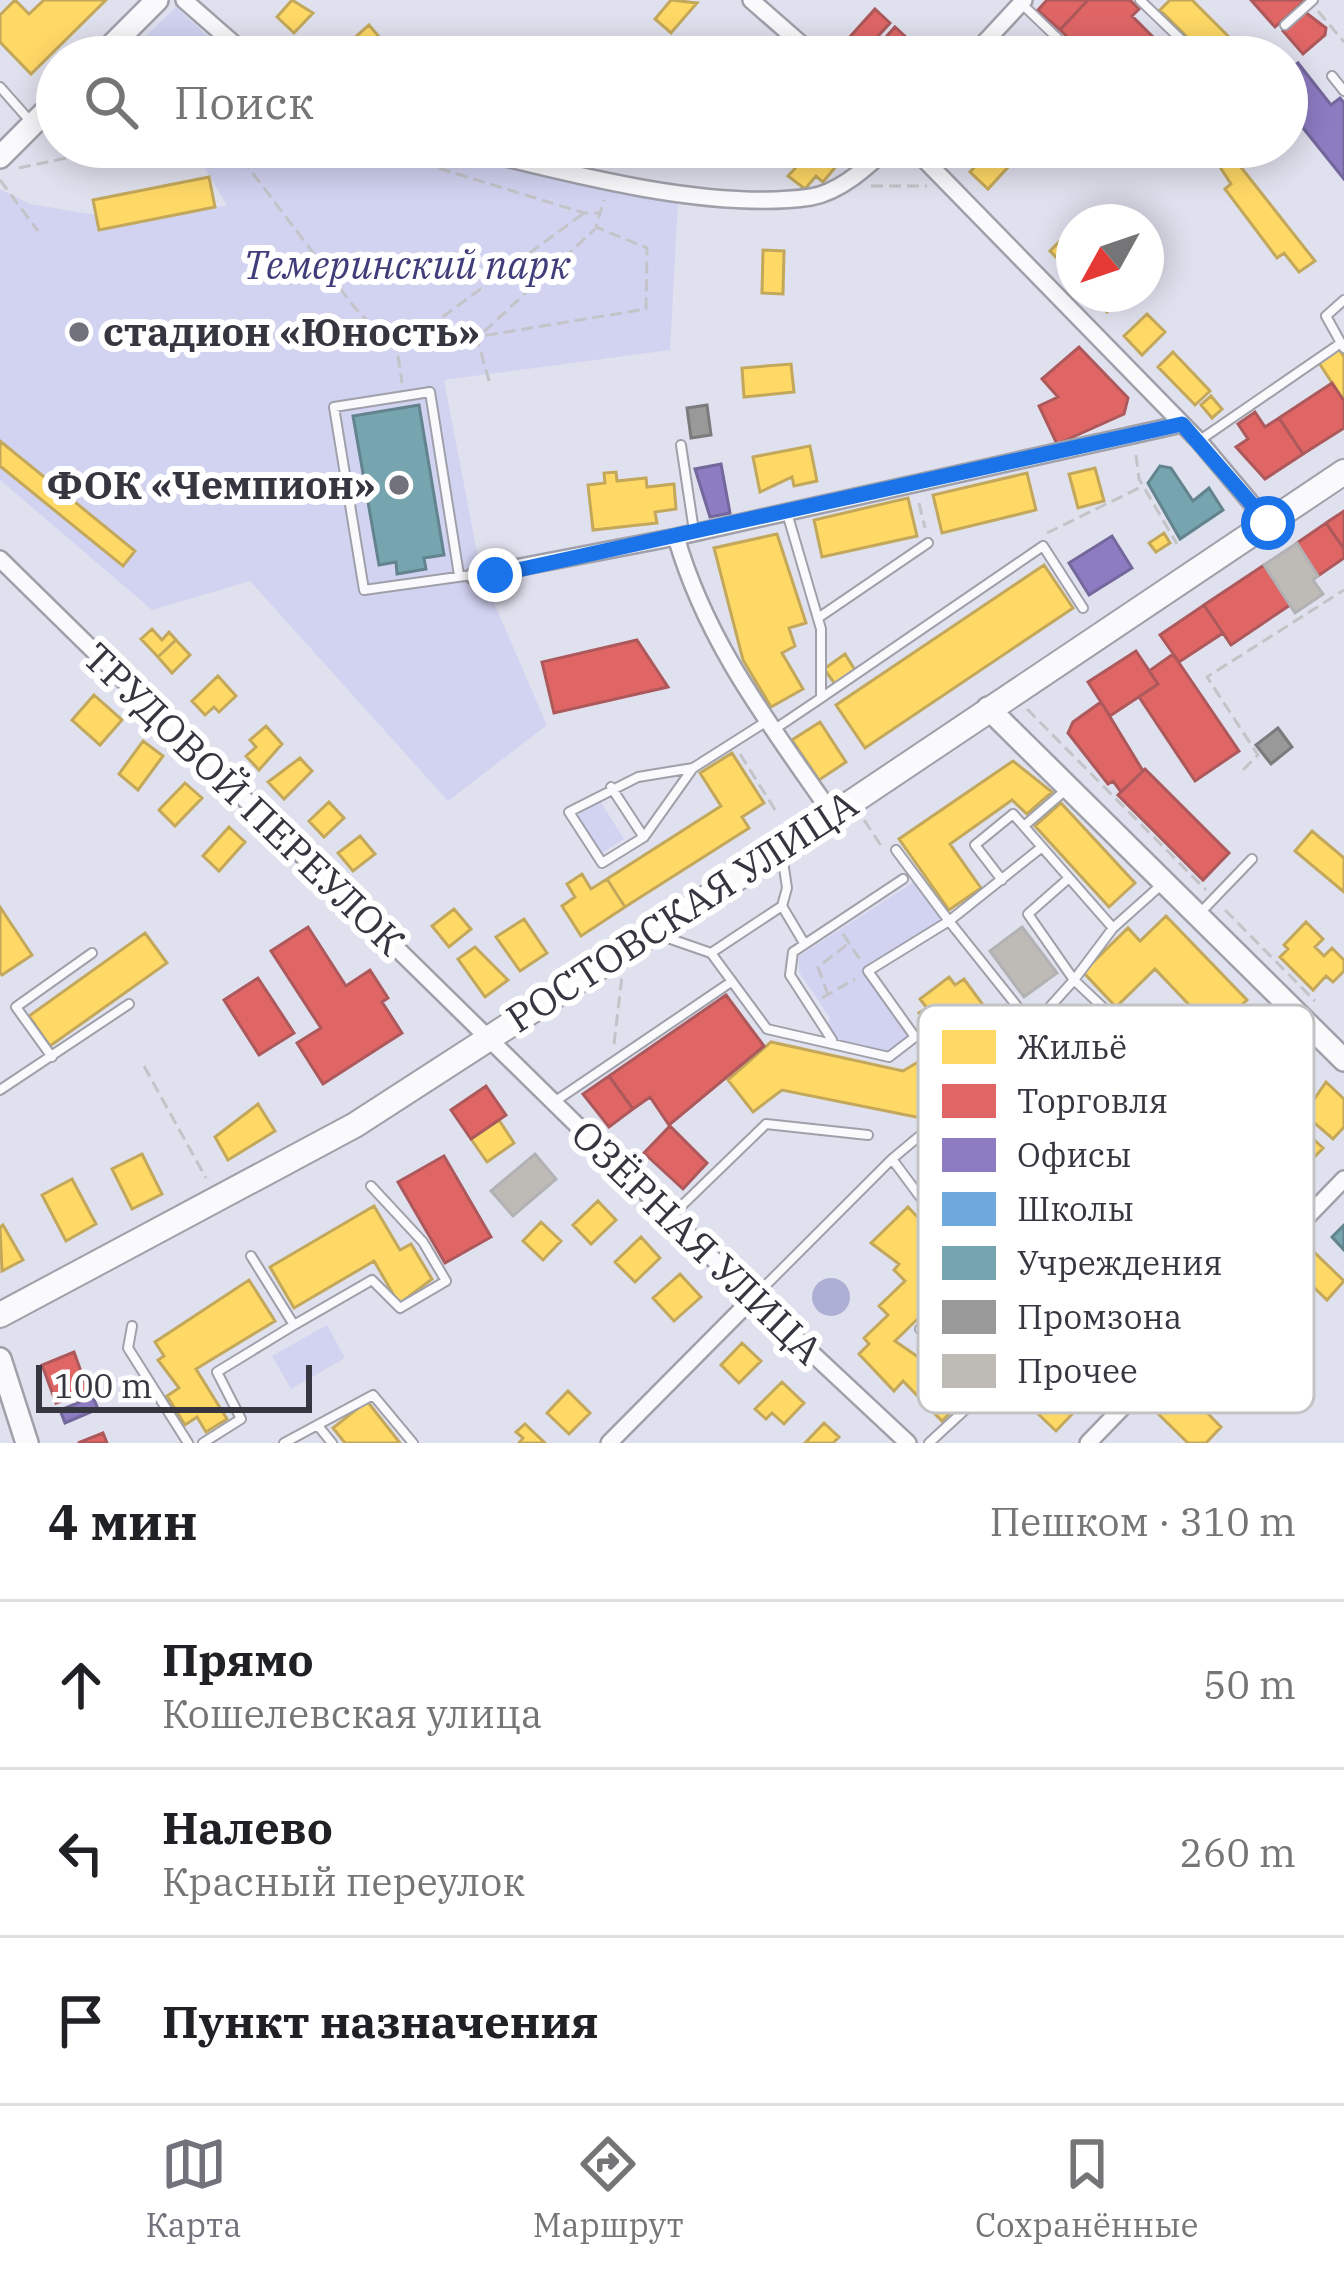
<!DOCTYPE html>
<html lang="ru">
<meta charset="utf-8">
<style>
body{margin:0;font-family:"IBM Plex Serif",serif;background:#f6f6f6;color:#202124}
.compass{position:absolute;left:1056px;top:204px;width:108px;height:108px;border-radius:50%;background:#fff;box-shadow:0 6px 30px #0003;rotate:230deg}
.scale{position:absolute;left:36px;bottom:30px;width:276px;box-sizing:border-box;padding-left:12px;border:6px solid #363640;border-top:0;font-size:33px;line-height:42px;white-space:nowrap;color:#363640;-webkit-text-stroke:9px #fff;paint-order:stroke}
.stop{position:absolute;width:36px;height:36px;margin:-27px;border:9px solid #1a73e8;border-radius:50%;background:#fff}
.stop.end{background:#1a73e8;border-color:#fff;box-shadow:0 3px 12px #0008}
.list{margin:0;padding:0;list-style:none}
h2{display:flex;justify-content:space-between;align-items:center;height:156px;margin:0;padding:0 48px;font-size:51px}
h2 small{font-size:39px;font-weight:400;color:#757577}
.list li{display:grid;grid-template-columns:78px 1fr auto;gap:36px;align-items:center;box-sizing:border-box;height:168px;padding:0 48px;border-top:3px solid #e0e0e0}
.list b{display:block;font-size:45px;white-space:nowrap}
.list p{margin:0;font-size:39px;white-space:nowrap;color:#757577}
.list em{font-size:39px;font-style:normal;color:#757577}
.icon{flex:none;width:66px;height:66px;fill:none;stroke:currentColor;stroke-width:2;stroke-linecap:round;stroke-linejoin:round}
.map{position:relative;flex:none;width:1344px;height:1443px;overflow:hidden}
.search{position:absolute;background:#fff;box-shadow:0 6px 30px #0003;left:36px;right:36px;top:36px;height:132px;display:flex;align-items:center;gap:30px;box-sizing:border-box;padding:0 42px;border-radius:66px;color:#757577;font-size:45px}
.sheet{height:660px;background:#fff}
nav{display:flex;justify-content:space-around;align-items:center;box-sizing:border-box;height:168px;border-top:3px solid #e0e0e0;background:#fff;font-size:33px;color:#757577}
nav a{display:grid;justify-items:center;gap:6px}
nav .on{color:#72727d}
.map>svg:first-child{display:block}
.green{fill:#d2d3f1}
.water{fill:#aeafd5}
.homes{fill:#ffd966;stroke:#c3a85b;stroke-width:3}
.shops{fill:#e06666;stroke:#ad585b;stroke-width:3}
.offices{fill:#8e7cc3;stroke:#74679c;stroke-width:3}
.public{fill:#76a5af;stroke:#63848e;stroke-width:3}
.industry{fill:#999;stroke:#7b7b7e;stroke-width:3}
.building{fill:#bebbb7;stroke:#b2b1b3;stroke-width:3}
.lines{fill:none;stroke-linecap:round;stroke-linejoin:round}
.lane-casing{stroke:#9fa0aa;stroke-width:12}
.street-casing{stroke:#9fa0aa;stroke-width:20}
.secondary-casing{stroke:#9fa0aa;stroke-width:26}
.primary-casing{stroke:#9fa0aa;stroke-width:28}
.path{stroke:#c3c4c8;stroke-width:3;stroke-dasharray:12 6;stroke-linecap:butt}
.lane{stroke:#fafafc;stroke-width:8}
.street{stroke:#fafafc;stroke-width:15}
.secondary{stroke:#fafafc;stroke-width:21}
.primary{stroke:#fafafc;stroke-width:24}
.route{stroke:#1a73e8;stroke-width:15}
.poi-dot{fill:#72727d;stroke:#fff;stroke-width:4.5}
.labels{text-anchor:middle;stroke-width:12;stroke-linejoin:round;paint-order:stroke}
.park-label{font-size:39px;font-style:italic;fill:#3f3d7a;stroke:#fff}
.poi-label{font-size:39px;font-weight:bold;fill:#363640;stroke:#fff;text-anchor:start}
.street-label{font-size:39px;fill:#363640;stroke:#fff}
.key{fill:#fff;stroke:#c3c3c6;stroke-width:3}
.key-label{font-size:33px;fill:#363640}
</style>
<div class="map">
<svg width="1344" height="1443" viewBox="0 0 1344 1443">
<rect width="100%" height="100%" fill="#e0e1ee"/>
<path class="green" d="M176 7 230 57H124Z
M192 147H430L678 203 670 350 444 380 481 573 547 725 448 801 250 581 152 610 0 480V189L30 204 96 215 100 230 227 205Z
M600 801 624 839 602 853 578 815Z
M920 878 949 921 869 970 915 1037 889 1057 834 1041 826 1030 830 1018 799 972V956Z
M327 1325 345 1358 291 1389 272 1356Z"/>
<path class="water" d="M812 1297a19 19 0 1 1 38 0a19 19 0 1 1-38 0Z"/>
<path class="homes" d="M15 0 29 14 44 0H106L31 74 0 42V15Z
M292 0 313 13 294 33 277 17Z
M671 0 697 3 671 33 655 19Z
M1170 0H1192L1228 36 1207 57 1160 10Z
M369 25 381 39 361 55 350 42Z
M801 147H852L823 182 816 176 805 189 788 176 800 163 793 157Z
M1207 147H1225L1315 261 1299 272 1284 253 1277 258 1225 189 1231 184Z
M992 148 1010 165 988 189 970 172Z
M209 177 215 207 99 230 93 200Z
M1073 228 1074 273 1073 274 1050 251Z
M763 250 784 251 783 294 762 293Z
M1103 294H1126L1107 312 1096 301Z
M1147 314 1165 332 1142 355 1124 336Z
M1339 349 1344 357V401L1319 363Z
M1173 352 1210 391 1195 405 1158 367Z
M791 364 794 392 744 397 742 368Z
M1211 396 1222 409 1212 418 1201 405Z
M0 441 135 551 123 566 0 466Z
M810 446 817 481 794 486 792 477 760 492 753 457Z
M1095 468 1104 501 1078 508 1069 474Z
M616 472 617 481 646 478 647 487 674 484 676 509 655 512 657 523 593 530 588 485 605 483 604 473Z
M1027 473 1036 510 942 533 933 495Z
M908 498 917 536 822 557 814 520Z
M1164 533 1170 543 1156 552 1149 543Z
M777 534 806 623 789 628 795 646 782 653 803 689 771 707 743 660 714 548Z
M1044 565 1073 608 865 748 836 705Z
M152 629 162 640 169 632 176 640 158 657 141 639Z
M176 640 190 655 172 673 158 657Z
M845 654 855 670 835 684 824 669Z
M218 676 236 696 219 712 214 707 205 715 192 701Z
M94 695 122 720 100 745 72 720Z
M820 722 846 762 819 780 792 740Z
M266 726 282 744 259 770 246 756 256 747 250 740Z
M143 741 163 756 138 790 119 774Z
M732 753 764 803 742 817 749 828 625 907 607 879 721 806 700 773Z
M300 758 312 771 284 799 268 782Z
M1013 761 1052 792 1027 814 1012 800 950 844 981 888 949 910 899 839Z
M185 783 202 798 175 826 159 810Z
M329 802 344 818 324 837 309 821Z
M1061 803 1135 883 1109 907 1035 826Z
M229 827 245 842 219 871 203 856Z
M1312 831 1344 858V892L1295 851Z
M360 836 375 854 353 871 338 853Z
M582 874 591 889 607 879 625 907 581 936 562 906 575 897 567 884Z
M0 907 32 955 2 975 0 972Z
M454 909 471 929 449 947 432 926Z
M1166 916 1247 1000 1223 1023 1247 1049 1208 1086 1165 1040 1195 1011 1155 969 1116 1007 1083 972 1128 928 1140 941Z
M524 919 547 953 520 971 496 937Z
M1306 922 1323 939 1315 947 1324 956 1332 948 1344 960V971L1333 982 1326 976 1313 990 1280 957 1288 949 1284 945Z
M145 933 167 963 50 1046 29 1016Z
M475 947 508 980 485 997 458 959Z
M949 977 955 985 964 979 986 1009 947 1037 974 1083 928 1114 916 1117 782 1090 753 1112 728 1080 771 1042 903 1071 946 1045 935 1029 923 1038 917 1029 926 1022 919 1013 927 1008 920 999Z
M1326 1082 1344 1099V1127L1333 1139 1304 1114Z
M258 1104 275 1131 228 1160 215 1137Z
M499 1120 514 1143 487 1162 471 1139Z
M1297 1124 1323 1148 1304 1168 1279 1145Z
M142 1154 162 1194 132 1209 112 1169Z
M72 1179 96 1224 66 1241 42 1195Z
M598 1201 616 1220 591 1244 573 1225Z
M374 1206 400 1250 411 1244 432 1279 399 1304 374 1261 294 1308 270 1267Z
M908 1207 943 1244 919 1267 948 1289 895 1341 921 1359 930 1349 947 1366 941 1372 951 1382 965 1368 980 1383 942 1421 903 1381 894 1391 859 1354 869 1344 864 1338 888 1315 879 1306 905 1281 894 1270 899 1264 871 1243Z
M541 1222 561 1241 543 1260 523 1241Z
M3 1225 23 1260 2 1271 0 1227Z
M641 1237 660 1258 635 1282 615 1262Z
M1315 1253 1344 1281 1327 1300 1297 1271Z
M680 1274 701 1297 674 1321 653 1298Z
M249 1280 275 1321 196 1369 227 1419 206 1432 197 1417 185 1425 167 1396 179 1388 158 1360 164 1356 155 1342Z
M742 1343 761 1361 739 1383 721 1365Z
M1168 1373 1221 1427 1206 1443H1188L1142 1398Z
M782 1382 804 1403 784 1424 772 1413 766 1419 755 1409Z
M1053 1388 1076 1410 1056 1431 1033 1409Z
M568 1391 590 1413 569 1434 547 1413Z
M367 1401 400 1443H345L333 1428Z
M824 1423 839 1437 833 1443H805Z
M525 1424 545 1443H519L523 1438 516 1432Z"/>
<path class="shops" d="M1047 0H1088L1060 30 1038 10Z
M1088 0H1130L1139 9 1132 16 1166 50 1159 57 1094 53 1089 57 1060 30Z
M1251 0H1303L1304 1 1275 27Z
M875 9 890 23 859 57H850L840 48Z
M1305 12 1326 28 1325 35 1303 54 1283 31Z
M895 27 921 51 916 57 910 52 905 57H868Z
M1079 347 1128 398 1124 414 1057 444 1039 406 1058 397 1042 379Z
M1332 383 1344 401V428L1303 454 1279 418Z
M1255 412 1265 427 1279 418 1303 454 1265 479 1236 447 1248 439 1238 424Z
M1344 511V549L1326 523Z
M1326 523 1344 549V558L1318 576 1297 543Z
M1264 565 1290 605 1231 645 1204 605Z
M1204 605 1223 633 1179 662 1160 635Z
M637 640 668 687 554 713 542 662Z
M1136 651 1158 684 1110 716 1088 682Z
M1173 654 1239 751 1195 781 1139 697 1158 684 1149 671Z
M1101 702 1143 771 1121 792 1113 781 1108 784 1068 733 1073 722Z
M1145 769 1229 853 1203 880 1118 795Z
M308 927 346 986 370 970 388 998 382 1002 402 1033 323 1084 297 1043 321 1028 271 951Z
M258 978 294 1033 259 1055 224 1000Z
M726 995 764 1046 669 1125 650 1097 633 1109 609 1076Z
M609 1076 633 1109 609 1127 583 1094Z
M486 1086 506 1115 471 1139 451 1110Z
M670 1126 707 1163 683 1189 644 1153Z
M444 1156 491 1237 445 1263 398 1182Z
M74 1352 88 1391 56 1403 42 1365Z
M103 1433 107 1443H78Z"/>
<path class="offices" d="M1298 63 1331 105 1340 98 1344 103V179L1287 108V72Z
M721 464 730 513 710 517 695 469Z
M1112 536 1132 568 1089 595 1069 563Z
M93 1397 98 1409 65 1423 60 1410Z"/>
<path class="public" d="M419 405 444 555 424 558 426 569 397 574 396 562 379 565 353 416Z
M1160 466 1171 468 1193 501 1209 488 1223 510 1180 539 1148 483Z
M1344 1225V1250L1332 1237Z"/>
<path class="industry" d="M707 405 711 435 691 438 687 408Z
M1278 728 1292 747 1271 764 1256 745Z"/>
<path class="building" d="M1297 543 1318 576 1313 580 1323 594 1295 613 1264 565Z
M1022 927 1057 973 1024 997 990 951Z
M535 1154 556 1179 513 1216 491 1191Z"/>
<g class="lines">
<defs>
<path id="lane" d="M1140 0 1194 52 1189 57
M1022 4 1077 57
M1285 25 1313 0
M1332 76 1344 91
M0 87 31 122
M1341 343 1326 316 1344 300
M1200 440 1341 343 1344 348
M681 445 694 531
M459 575 430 392 334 407 364 590 472 575
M818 618 928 543
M821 698 1043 546 1083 608
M772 731 821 698V629L787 513
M693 768 638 777 569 812 602 863 644 837 693 768 764 723
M611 787 643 836
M1024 826 1068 788
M896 850 949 921 1042 847
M1069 878 1028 914 1074 980 1207 1106 1281 1029
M1002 880 975 845 1013 814 1113 928
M782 906 804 943
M1200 913 1252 859
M659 935 711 953 782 906 787 888 782 854
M711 953 767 1029 889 1057 915 1037 868 971 949 921 1032 1025
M832 1040 790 975 793 952 903 879
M52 1057 16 1007 92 953
M0 1090 129 1004
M554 1102 731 982
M892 1159 953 1241 962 1286 998 1324 954 1365 920 1329 962 1286
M671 1216 766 1124 868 1135
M754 1297 892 1159 978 1087 1074 980 1113 928 1160 886
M294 1325 372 1280 400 1308 446 1281 423 1242 371 1186
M132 1326 128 1348 188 1443
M319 1427 332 1443
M203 1443 241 1419 217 1372 294 1325 251 1256
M284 1443 373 1395 413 1443
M929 1443 994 1383 966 1355"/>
<path id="street" d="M184 0 249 57
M751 0 816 57
M971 57 1024 0
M462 147C561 172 711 212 811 197 840 192 868 167 888 147
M912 147 1199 441 1268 523
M676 537C707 644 769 723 832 814
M0 559 753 1298 908 1443
M474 576 676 537 1182 424
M609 1443 753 1298
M1088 1443 1344 1179"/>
<path id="secondary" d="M100 57 157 0
M0 157 57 100
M988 708 1344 1060
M0 1359 27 1443"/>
<path id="primary" d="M0 1315 355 1125 782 849 1344 472"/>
</defs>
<use href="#lane" class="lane-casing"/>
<use href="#street" class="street-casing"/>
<use href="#secondary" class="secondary-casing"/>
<use href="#primary" class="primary-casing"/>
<path class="path" d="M1318 11 1344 42
M370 147 584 213H600L604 200
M242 159 355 308 397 350 402 383
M19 168 119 147
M0 180 38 231
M871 186H927
M399 349 584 213
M397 350 646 309 647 248 596 227 600 213
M489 381 477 338 595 229
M1136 455 1139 479 1177 544
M919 503 925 528
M1047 533 1141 487
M1027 709 1206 890
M740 754 777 813
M1243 770 1258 755 1207 677 1344 590
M864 820 882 847
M1225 910 1315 1001
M843 934 861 961
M828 995 818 967 848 944
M822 998 855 979
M614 1044 622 976
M144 1066 206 1178"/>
<use href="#lane" class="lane"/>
<use href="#street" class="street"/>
<use href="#secondary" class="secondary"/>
<use href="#primary" class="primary"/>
</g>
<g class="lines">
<path class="route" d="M495 575 1182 424 1268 523"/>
</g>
<g class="poi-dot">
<circle cx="79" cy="332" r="12"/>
<circle cx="399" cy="485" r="12"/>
</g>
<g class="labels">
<g class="park-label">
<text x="407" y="279">Темеринский парк</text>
</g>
<g class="poi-label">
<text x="103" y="346">стадион «Юность»</text>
<text x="375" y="499" text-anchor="end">ФОК «Чемпион»</text>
</g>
<g class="street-label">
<text transform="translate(244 799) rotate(44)" y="14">ТРУДОВОЙ ПЕРЕУЛОК</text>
<text transform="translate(682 911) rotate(-33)" y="14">РОСТОВСКАЯ УЛИЦА</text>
<text transform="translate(697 1242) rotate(44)" y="14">ОЗЁРНАЯ УЛИЦА</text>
</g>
</g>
<rect x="918" y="1005" width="396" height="408" rx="18" class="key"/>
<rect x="942" y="1030" width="54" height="34" fill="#ffd966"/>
<rect x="942" y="1084" width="54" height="34" fill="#e06666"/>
<rect x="942" y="1138" width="54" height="34" fill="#8e7cc3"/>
<rect x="942" y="1192" width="54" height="34" fill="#6fa8dc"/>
<rect x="942" y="1246" width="54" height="34" fill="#76a5af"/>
<rect x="942" y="1300" width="54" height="34" fill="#999"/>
<rect x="942" y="1354" width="54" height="34" fill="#bebbb7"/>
<g class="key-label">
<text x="1017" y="1059">Жильё</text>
<text x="1017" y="1113">Торговля</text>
<text x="1017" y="1167">Офисы</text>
<text x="1017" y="1221">Школы</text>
<text x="1017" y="1275">Учреждения</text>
<text x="1017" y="1329">Промзона</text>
<text x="1017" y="1383">Прочее</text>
</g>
</svg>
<svg class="compass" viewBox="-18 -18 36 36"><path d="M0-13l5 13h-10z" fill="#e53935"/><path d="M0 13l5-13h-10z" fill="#757577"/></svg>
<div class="scale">100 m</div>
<div class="stop" style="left:1268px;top:523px"></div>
<div class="stop end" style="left:495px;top:575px"></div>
<div class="search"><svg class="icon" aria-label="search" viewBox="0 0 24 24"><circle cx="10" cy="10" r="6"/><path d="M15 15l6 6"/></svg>Поиск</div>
</div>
<section class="sheet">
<h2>4 мин<small>Пешком · 310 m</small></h2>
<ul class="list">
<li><svg class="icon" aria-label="ahead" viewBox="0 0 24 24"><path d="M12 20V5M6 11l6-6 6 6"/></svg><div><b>Прямо</b><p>Кошелевская улица</p></div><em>50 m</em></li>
<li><svg class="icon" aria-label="left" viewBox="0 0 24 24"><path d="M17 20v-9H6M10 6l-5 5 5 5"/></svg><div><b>Налево</b><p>Красный переулок</p></div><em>260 m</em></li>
<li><svg class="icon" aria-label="arrive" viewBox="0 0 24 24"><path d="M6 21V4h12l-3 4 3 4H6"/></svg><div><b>Пункт назначения</b></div></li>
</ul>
</section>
<nav>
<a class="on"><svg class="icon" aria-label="map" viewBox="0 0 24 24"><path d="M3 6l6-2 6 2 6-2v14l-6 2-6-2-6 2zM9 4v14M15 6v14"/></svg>Карта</a>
<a><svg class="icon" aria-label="directions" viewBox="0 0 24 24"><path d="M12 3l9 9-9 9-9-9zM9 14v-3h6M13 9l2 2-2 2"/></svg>Маршрут</a>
<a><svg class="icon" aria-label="saved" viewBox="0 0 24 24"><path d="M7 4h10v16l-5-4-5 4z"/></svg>Сохранённые</a>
</nav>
